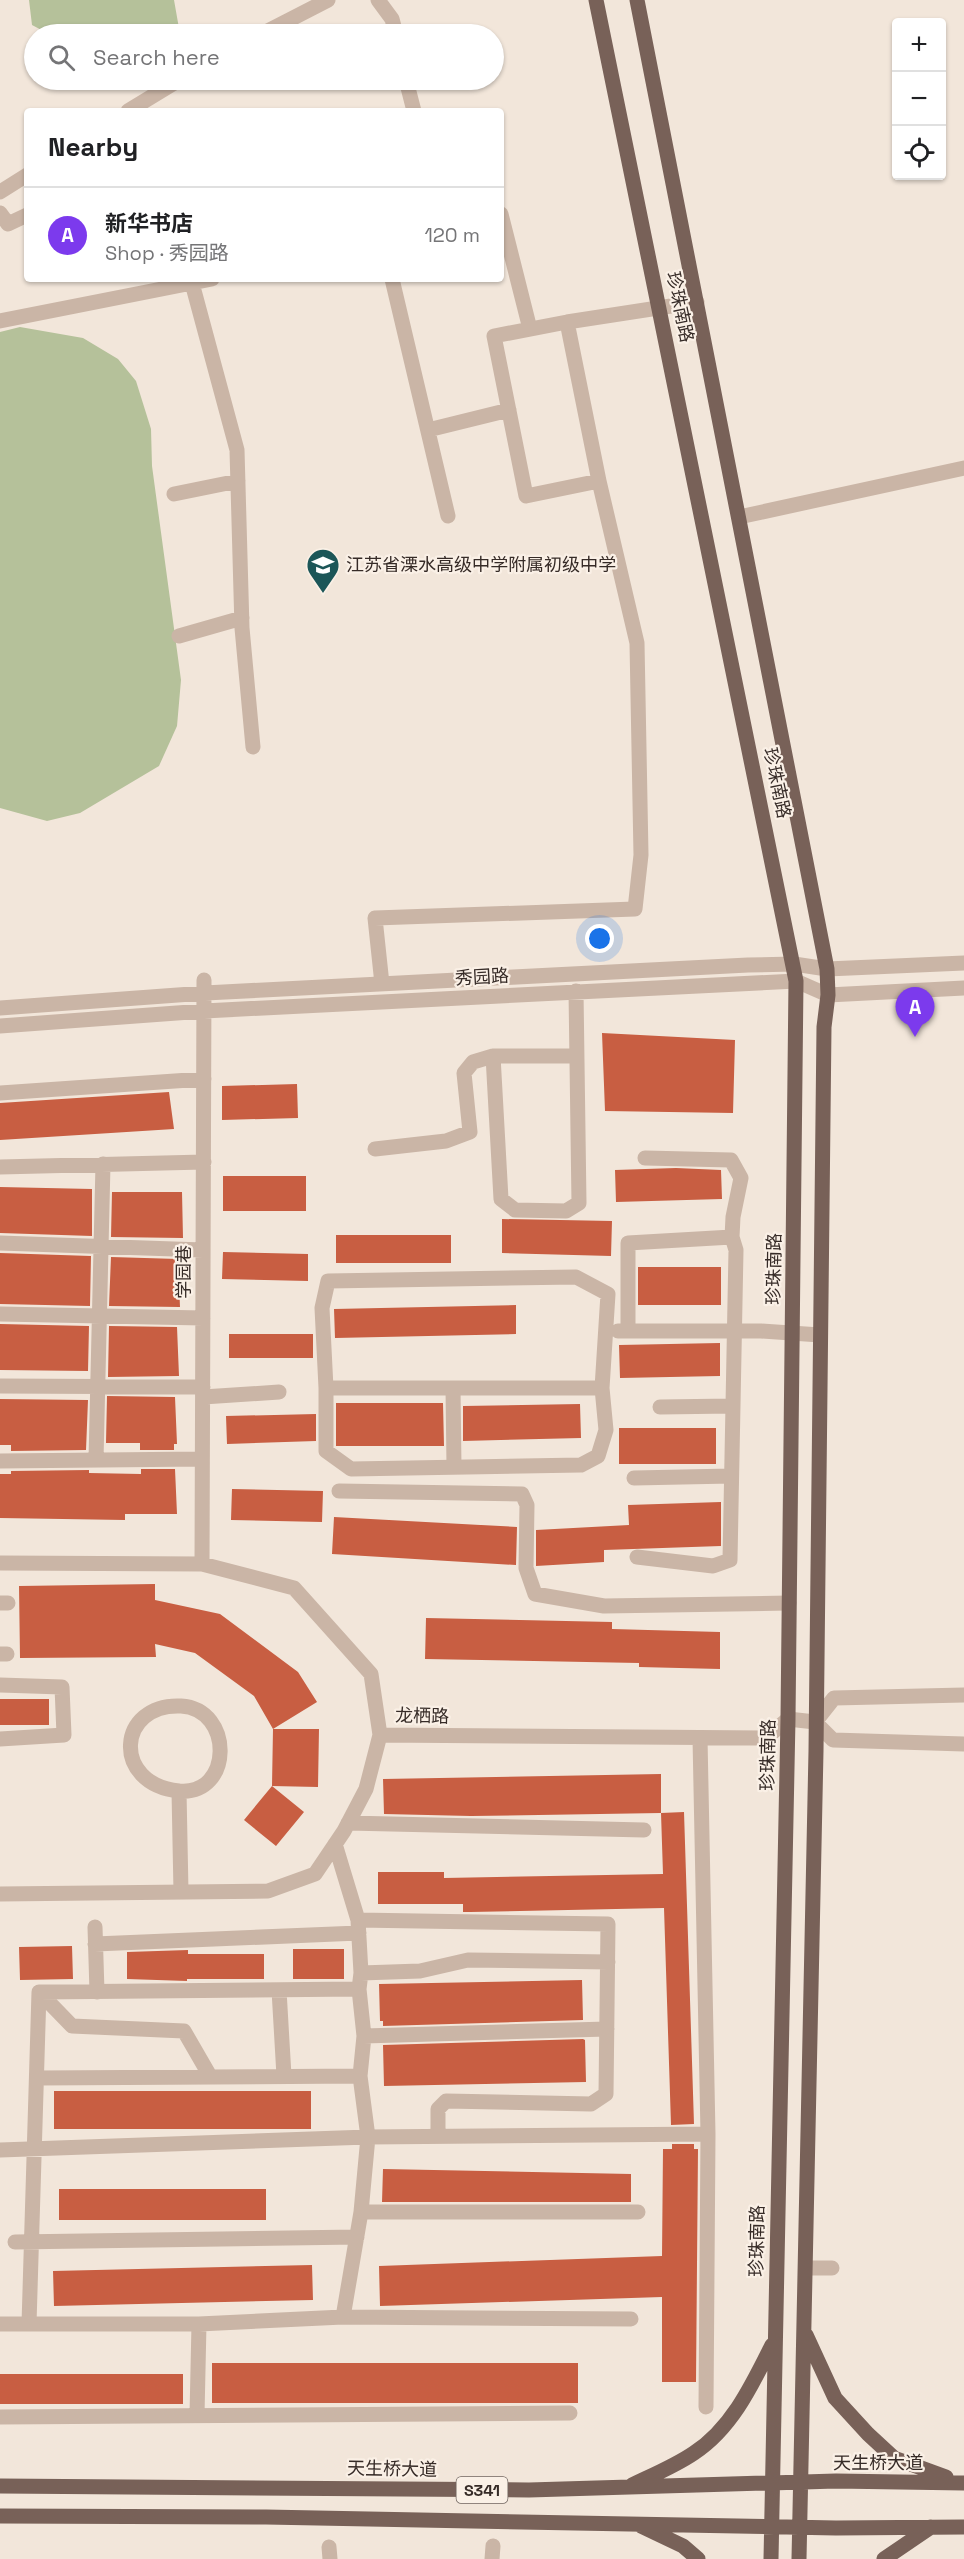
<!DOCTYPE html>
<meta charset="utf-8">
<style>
body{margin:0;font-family:"Space Grotesk","Noto Sans SC",sans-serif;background:#f6f6f6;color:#202124}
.controls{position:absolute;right:18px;top:18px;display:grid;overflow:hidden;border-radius:6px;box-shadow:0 2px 4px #0004}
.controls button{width:54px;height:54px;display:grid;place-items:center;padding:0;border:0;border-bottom:2px solid #e0e0e0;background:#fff;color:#202124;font:30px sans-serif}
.you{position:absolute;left:600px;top:939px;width:21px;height:21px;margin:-15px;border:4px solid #fff;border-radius:50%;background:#1a73e8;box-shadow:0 0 0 9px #1a73e833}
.badge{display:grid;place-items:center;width:39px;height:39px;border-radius:50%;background:#7c3aed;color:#fff;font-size:20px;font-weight:700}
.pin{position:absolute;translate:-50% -50px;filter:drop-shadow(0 2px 3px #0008)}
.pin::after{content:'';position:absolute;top:32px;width:21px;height:18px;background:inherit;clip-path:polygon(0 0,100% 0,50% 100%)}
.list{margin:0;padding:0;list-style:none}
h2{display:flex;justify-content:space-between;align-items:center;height:78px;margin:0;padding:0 24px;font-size:26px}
h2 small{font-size:20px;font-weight:400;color:#757577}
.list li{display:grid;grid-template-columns:39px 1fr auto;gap:18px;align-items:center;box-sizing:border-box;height:96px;padding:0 24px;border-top:2px solid #e0e0e0}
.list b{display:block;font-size:22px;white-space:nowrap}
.list p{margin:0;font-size:20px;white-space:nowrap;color:#757577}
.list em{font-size:20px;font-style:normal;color:#757577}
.icon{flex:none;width:33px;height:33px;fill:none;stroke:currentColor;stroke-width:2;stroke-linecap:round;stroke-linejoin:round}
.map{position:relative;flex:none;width:964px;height:2559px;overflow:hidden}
.search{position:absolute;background:#fff;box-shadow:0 2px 4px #0004;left:24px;top:24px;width:480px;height:66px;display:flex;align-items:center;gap:15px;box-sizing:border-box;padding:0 21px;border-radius:33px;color:#757577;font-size:22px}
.panel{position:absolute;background:#fff;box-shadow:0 2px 4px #0004;left:24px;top:108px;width:480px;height:174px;border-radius:6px}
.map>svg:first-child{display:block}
.green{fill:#b5c19a}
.building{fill:#c85e42}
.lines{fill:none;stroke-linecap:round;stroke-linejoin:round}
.minor{stroke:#cab5a6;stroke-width:15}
.major{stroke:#786158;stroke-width:15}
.labels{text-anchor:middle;stroke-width:4.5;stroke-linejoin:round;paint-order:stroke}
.shield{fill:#faf0e6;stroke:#716660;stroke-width:1.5}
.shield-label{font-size:16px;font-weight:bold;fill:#362b27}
.street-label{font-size:18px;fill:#362b27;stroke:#faf0e6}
.poi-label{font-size:18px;fill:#362b27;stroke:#faf0e6;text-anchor:start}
</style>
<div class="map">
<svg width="964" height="2559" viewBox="0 0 964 2559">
<rect width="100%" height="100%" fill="#f2e6da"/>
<path class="green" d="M29 0H174L180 34H148L146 30 140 34H49L32 25Z
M20 327 83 338 118 359 136 381 151 429 152 466 181 680 177 726 159 766 80 813 47 821 0 808V332Z"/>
<path class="building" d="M602 1033 735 1040 733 1113 605 1111Z
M297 1084 298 1118 222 1120V1086Z
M169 1092 174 1129 0 1140V1103Z
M676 1168 721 1170 722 1199 616 1202 615 1170Z
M223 1176H306V1211H223Z
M0 1187 92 1189V1236L0 1233Z
M112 1192H182L183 1238 111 1237Z
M502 1219 612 1221 611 1256 502 1253Z
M336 1235H451V1263H336Z
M223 1252 308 1254V1281L222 1279Z
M0 1253 91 1256 90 1306 0 1304Z
M111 1257 178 1259 180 1307 109 1306Z
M638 1267H721V1305H638Z
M516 1305V1334L335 1338 334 1309Z
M0 1324 89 1326 88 1371 0 1370Z
M109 1326 177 1327 179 1376 108 1377Z
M229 1334H313V1358H229Z
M720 1343V1376L620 1378 619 1345Z
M107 1396 175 1397 177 1444H174V1450H140V1443H106Z
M0 1399 88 1400 86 1450 11 1451V1445H0Z
M336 1403H443L444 1446H336Z
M580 1404 581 1438 463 1441V1406Z
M316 1414V1441L227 1444 226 1416Z
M619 1428H716V1464H619Z
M141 1469H175L177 1514H125V1520L0 1518V1474H11V1471L89 1470V1473L141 1474Z
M232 1489 323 1491 322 1522 231 1520Z
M721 1502V1546L604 1550V1562L536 1566V1530L629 1525 628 1505Z
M334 1517 517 1527 516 1565 332 1554Z
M155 1584V1600L220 1614 298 1672 317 1702 273 1729 254 1696 195 1653 155 1644 156 1657 20 1658 19 1586Z
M426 1618 612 1622V1629L720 1632V1669L639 1667V1663L425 1659Z
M0 1699H49V1725H0Z
M273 1729H319L318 1787 272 1786Z
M661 1774V1813L471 1816 384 1814 383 1779Z
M272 1786 304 1812 276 1846 244 1820Z
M684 1812 694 2124 671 2125 664 1908 470 1912H463V1904H378V1872H444V1878L663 1874 661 1813Z
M72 1946 73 1979 20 1980 19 1947Z
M293 1949H344V1979H293Z
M188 1950V1954H264V1979H187V1981L127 1979V1952Z
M582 1980 583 2020 383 2026V2021H380L379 1984Z
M583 2039 585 2040 586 2082 384 2086 383 2045Z
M54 2091H311V2129H54Z
M672 2144H694V2149H698L696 2382H662V2297L380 2306 379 2266 662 2256 663 2149H672Z
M383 2169 631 2174V2202H382Z
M59 2189H266V2220H59Z
M312 2265 313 2300 54 2306 53 2271Z
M212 2363H578V2403H212Z
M0 2374H183V2404H0Z"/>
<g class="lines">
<path class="minor" d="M378 0 392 19 396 34
M262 34 328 0
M406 80 414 111
M128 111 179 80
M0 192 27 175
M0 213 8 224 27 215
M501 214 530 329
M212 279 192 283 237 450 242 628 253 747
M392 279 448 516
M0 321 192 283 189 279
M567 322 599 481 526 496 494 336 567 322 697 302
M428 430 509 410
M174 494 238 481
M739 517 964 468
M179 636 242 618
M382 984 375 918 635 909 641 855 637 643 599 481
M576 991 579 1203 566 1211 515 1210 501 1199 493 1056H576
M0 1008 205 993 748 965 794 964 827 969 964 963
M0 1026 204 1011 796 981 828 995 964 988
M0 1093 204 1079
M375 1149 446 1141 470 1132 464 1073 473 1062 493 1056
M0 1167 204 1162
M0 1243 203 1250
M0 1314 203 1318
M618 1331H761L820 1335
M628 1331V1243L732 1237 733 1217 741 1178 731 1160 645 1158
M0 1386 203 1387
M326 1388H602L608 1294 576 1277 328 1281 322 1308 326 1388V1451L351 1469 581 1465 598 1456 606 1430 602 1388
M453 1388 454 1467
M203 1397 279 1392
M660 1407 732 1406
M96 1460 103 1164
M0 1461 202 1459
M634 1478 731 1476
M339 1491 522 1494 527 1505 526 1568 535 1594 604 1606 789 1603
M637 1557 713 1566 730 1560 736 1250 732 1237
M0 1563 202 1564 294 1588 371 1674 380 1735 366 1789 344 1831 315 1874 268 1891 0 1894
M202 1564 204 980
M0 1603H8
M0 1654H7
M0 1685 62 1687 64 1735 0 1739
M815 1722 834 1698 964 1695
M380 1735 766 1738 788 1719 815 1722 833 1740 964 1744
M700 1738 708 2134 706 2407
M179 1791C111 1784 117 1703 181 1706 234 1709 233 1796 179 1791L181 1892
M348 1823 644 1830
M335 1844 358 1920 361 1973 359 1989 364 2036 360 2076 368 2137 361 2212 343 2317
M358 1920 608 1924 606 2094 591 2104 446 2101 438 2109V2136
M95 1927 97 1992
M95 1944 359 1933
M361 1973 420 1971 468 1960 608 1962
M279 1990 284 2076
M39 1992 72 2026 184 2031 210 2076
M364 2036 607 2029
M38 2078 360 2076
M0 2150 368 2137 708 2134
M361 2212H638
M15 2242 357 2237
M806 2268H832
M0 2324H199L343 2317 631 2319
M29 2324 39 1992 359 1989
M197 2415 199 2324
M0 2417 570 2413
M329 2547 330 2559
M492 2559 493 2546"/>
<path class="major" d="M596 0 796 981 788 1719 771 2559
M637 0 827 969 828 995 824 1027 816 1751 799 2559
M806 2335 835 2398 868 2434 894 2458 946 2477
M632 2485C653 2475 675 2466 694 2453 732 2428 752 2385 772 2345
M0 2486 529 2490 836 2481 964 2483
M0 2516 266 2517 836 2528 964 2527
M641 2526 683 2546 698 2559
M884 2559 931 2527"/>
</g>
<defs>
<symbol id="school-pin" viewBox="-11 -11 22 30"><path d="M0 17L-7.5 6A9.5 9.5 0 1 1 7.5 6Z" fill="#1c5658" stroke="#faf0e6"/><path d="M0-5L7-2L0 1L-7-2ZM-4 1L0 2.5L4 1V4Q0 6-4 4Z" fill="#fff"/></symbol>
</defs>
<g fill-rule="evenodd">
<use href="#school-pin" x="304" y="546" width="38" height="52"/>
</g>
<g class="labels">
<rect class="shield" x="456.5" y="2477" width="51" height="26" rx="4.5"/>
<g class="shield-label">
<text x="482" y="2496">S341</text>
</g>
<g class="street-label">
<text transform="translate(680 307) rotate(78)" y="6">珍珠南路</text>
<text transform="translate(777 783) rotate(78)" y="6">珍珠南路</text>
<text transform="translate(482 977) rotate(-3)" y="6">秀园路</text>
<text transform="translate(774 1269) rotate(-89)" y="6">珍珠南路</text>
<text transform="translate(184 1272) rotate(-90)" y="6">学园巷</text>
<text transform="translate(422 1716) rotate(1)" y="6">龙栖路</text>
<text transform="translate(768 1755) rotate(-89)" y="6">珍珠南路</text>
<text transform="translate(757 2241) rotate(-89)" y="6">珍珠南路</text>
<text x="878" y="2469">天生桥大道</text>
<text transform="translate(392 2469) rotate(1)" y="6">天生桥大道</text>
</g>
<g class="poi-label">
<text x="346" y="571">江苏省溧水高级中学附属初级中学</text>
</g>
</g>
</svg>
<div class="controls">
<button>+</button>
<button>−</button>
<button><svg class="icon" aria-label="locate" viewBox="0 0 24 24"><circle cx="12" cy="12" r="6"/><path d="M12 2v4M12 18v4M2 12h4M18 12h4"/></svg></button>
</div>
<div class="you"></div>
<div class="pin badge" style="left:915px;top:1037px">A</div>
<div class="search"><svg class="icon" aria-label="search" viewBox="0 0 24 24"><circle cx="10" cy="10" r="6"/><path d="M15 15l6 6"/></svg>Search here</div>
<section class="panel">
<h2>Nearby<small></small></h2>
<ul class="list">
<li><span class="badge">A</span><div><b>新华书店</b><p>Shop · 秀园路</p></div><em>120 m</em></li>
</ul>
</section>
</div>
